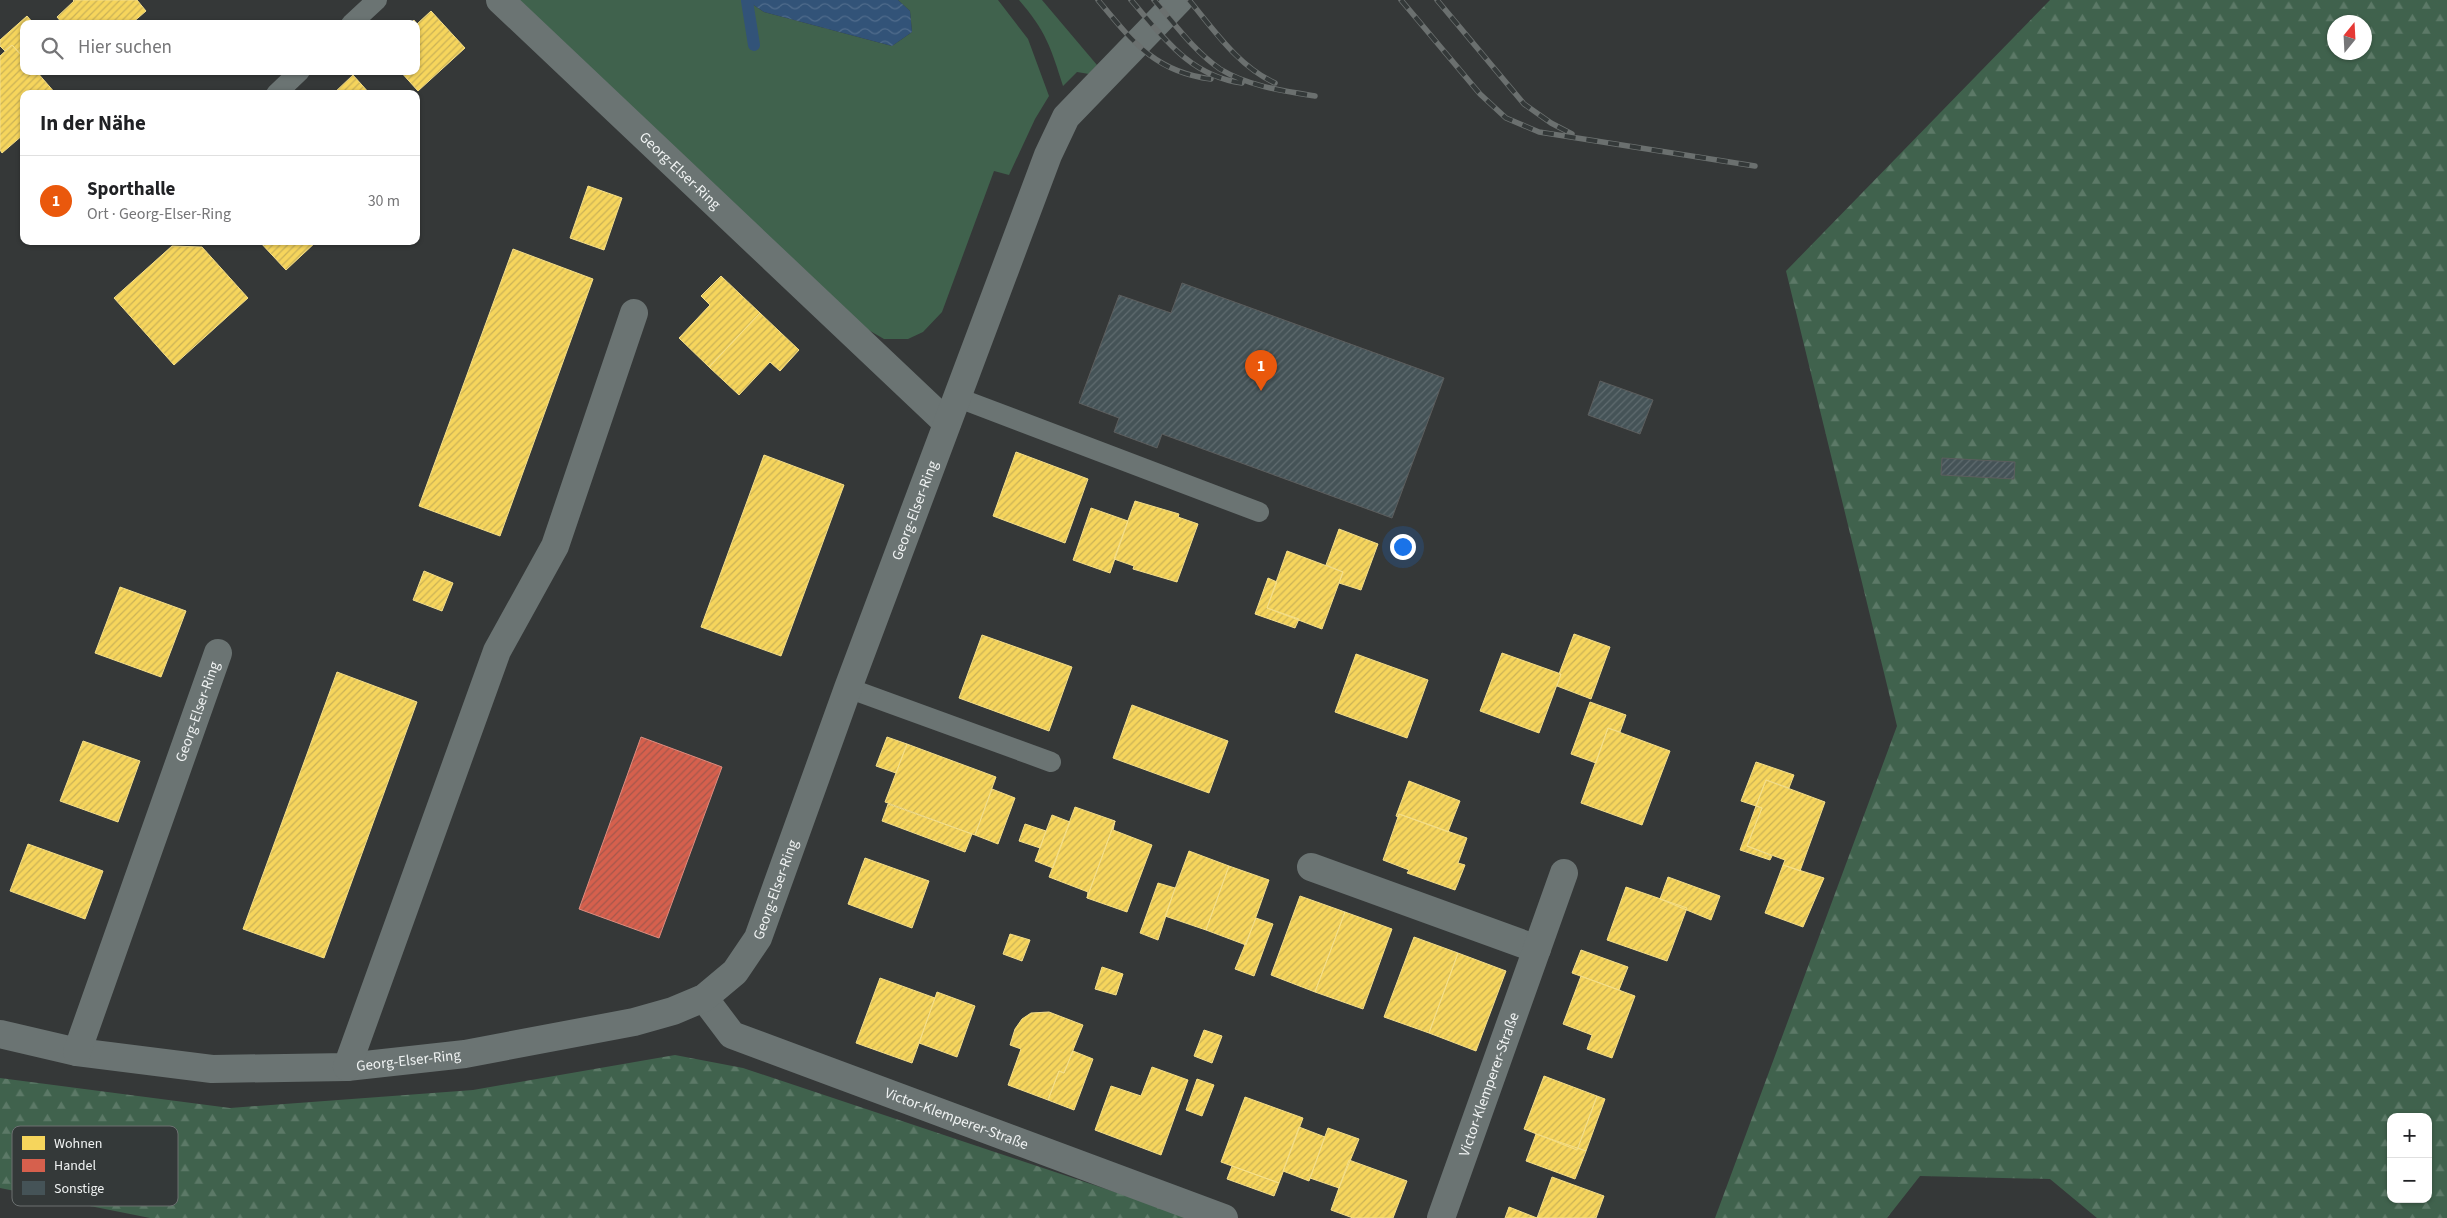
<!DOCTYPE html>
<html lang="de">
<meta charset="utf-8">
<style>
body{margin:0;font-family:"Source Sans 3",sans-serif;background:#f2f2f2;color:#202124}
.controls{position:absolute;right:15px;bottom:15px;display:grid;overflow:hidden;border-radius:10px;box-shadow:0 1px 4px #0004}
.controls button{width:45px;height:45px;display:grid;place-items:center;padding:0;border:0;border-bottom:1px solid #e0e0e0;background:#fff;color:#202124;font:25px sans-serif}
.compass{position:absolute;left:2327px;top:15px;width:45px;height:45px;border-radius:50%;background:#fff;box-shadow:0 1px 4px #0004;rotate:18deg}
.you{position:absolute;left:1402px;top:546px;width:18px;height:18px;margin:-12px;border:4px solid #fff;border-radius:50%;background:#1a73e8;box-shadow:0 0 0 8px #1a73e833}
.badge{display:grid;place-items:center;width:32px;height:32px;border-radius:50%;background:#ea580c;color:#fff;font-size:16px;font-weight:700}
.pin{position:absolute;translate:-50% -41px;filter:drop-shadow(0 1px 2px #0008)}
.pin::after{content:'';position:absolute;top:26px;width:18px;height:15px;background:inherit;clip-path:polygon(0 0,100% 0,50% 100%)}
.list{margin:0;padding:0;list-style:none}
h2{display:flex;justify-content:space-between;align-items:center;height:65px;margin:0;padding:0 20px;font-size:21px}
h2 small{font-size:16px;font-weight:400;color:#757577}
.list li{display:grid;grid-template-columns:32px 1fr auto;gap:15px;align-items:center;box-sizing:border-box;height:90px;padding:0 20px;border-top:1px solid #e0e0e0}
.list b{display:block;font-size:19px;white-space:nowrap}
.list p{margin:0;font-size:16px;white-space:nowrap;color:#757577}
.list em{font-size:16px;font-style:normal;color:#757577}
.icon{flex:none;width:28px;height:28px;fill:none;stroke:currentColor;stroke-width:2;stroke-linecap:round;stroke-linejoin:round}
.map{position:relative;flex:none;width:2447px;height:1218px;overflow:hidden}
.search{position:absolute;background:#fff;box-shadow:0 1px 4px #0004;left:20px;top:20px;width:400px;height:55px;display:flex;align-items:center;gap:12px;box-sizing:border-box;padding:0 18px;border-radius:10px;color:#757577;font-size:19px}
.panel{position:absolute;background:#fff;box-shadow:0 1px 4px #0004;left:20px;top:90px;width:400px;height:155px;border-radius:10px}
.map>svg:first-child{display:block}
.green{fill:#40624d}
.forest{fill:url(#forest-firs);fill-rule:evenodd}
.water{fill:url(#water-waves)}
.homes{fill:url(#homes-hatch);stroke:#f4de89}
.shops{fill:url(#shops-hatch);stroke:#de8c7f}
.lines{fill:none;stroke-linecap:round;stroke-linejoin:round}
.stream{stroke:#325378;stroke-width:12}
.building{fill:url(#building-hatch);stroke:#5c5e5e}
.service{stroke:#6b7473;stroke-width:20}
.minor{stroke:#6b7473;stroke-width:28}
.rail-casing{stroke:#6b706f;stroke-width:5.5}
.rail{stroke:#343939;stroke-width:4;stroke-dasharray:11;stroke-linecap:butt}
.labels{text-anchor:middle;stroke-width:5;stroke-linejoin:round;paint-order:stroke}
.street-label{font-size:15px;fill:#f0f3f3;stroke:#343939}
.key{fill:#343939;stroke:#6c7171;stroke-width:1}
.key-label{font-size:14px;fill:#f0f3f3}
</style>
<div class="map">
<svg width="2447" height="1218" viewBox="0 0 2447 1218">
<defs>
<pattern id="forest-firs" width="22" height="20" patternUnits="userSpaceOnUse" patternTransform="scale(1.25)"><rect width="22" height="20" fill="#40624d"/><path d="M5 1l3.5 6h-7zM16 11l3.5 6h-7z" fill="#5c7967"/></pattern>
<pattern id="water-waves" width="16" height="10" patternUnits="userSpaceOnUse" patternTransform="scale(1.25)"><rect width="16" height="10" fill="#325378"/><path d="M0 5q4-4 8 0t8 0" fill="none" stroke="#506c8c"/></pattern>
<pattern id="homes-hatch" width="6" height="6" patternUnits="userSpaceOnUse" patternTransform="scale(1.25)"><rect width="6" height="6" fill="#f6d55c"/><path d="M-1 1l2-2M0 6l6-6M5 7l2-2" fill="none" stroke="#cab257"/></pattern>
<pattern id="shops-hatch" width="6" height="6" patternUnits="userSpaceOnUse" patternTransform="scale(1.25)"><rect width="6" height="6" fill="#d6604d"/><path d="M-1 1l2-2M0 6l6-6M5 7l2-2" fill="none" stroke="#a4584c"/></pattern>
<pattern id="building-hatch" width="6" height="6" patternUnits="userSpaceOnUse" patternTransform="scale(1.25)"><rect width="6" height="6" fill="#455357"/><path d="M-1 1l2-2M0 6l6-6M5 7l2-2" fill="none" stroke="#606c70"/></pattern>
</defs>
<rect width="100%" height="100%" fill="#353838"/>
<path class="green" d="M518 0H746L764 12 892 46 912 32 910 11 898 0H998L1028 39 1049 96 1035 119 1009 175 994 171 942 312 923 332 908 339H884L865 328Z
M1019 0H1042L1097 65 1089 74 1077 72 1063 86C1051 48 1046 31 1019 0Z"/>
<path class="forest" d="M2050 0H2447V1218H2097L2050 1179 1920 1176 1887 1218H1715L1897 726 1786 271ZM2334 22H2364V52H2334ZM2391 1117H2428V1199H2391Z
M675 1055 743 1068 1193 1218H150L0 1188V1078L230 1108 473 1090Z"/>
<path class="water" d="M746 0H898L910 11 912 32 892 46 764 12Z"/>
<path class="homes" d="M73 0H137L146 11 131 24H63L57 17 74 1Z
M431 11 465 48 418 91 400 71H416V24H410L414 20 417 24Z
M27 16 34 24H24V58L12 45 5 51 0 46V40Z
M12 45 24 58V71H36L56 94H24V134L2 153 0 150V56Z
M353 75 370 94H333Z
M588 186 622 198 604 250 570 238Z
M259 241H317L286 270Z
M172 246 202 247 248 298 174 365 114 298Z
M513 249 593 279 500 536 419 506Z
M721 276 760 313 709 367 679 338 710 305 701 296Z
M760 313 799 350 780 371 770 362 739 395 709 367Z
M1016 452 1088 479 1065 543 993 516Z
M764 455 844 485 781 656 701 627Z
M1135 501 1179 514 1178 517 1198 524 1177 582 1133 569 1134 566 1114 559Z
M1091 508 1128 521 1110 573 1073 560Z
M1339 529 1378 544 1361 590 1339 583 1343 572 1326 565Z
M1287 551 1343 572 1322 629 1267 608Z
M424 571 453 583 442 611 413 600Z
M1268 578 1277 582 1267 608 1299 619 1295 628 1255 614Z
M120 587 186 611 161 677 95 653Z
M1574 634 1610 647 1591 699 1557 686 1561 674H1559Z
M982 635 1072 667 1049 731 959 698Z
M1502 653 1561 674 1539 733 1480 711Z
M1356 654 1428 680 1407 738 1335 712Z
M337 672 417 702 324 958 243 929Z
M1590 702 1626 715 1620 732 1608 728 1596 763 1571 754Z
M1132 705 1228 741 1209 793 1113 758Z
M1608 728 1670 751 1642 825 1581 803Z
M887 737 907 744 896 773 876 766Z
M83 741 140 761 118 822 60 801Z
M907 744 996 777 975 835 885 802Z
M1756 762 1794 775 1789 788 1766 780 1756 806 1741 801Z
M1766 780 1825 802 1800 871 1783 865 1785 860 1747 846 1762 808 1756 806Z
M1409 781 1460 801 1448 832 1399 814 1398 817 1396 816Z
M992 789 1015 798 998 844 975 835Z
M888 804 972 834 965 852 882 821Z
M1756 806 1762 808 1747 846 1772 856 1770 860 1740 850Z
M1075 807 1115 821 1087 898 1088 892 1049 877Z
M1399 814 1467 838 1458 863 1465 865 1455 890 1407 873 1409 870 1383 860Z
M1052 815 1070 822 1053 868 1035 861Z
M1115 821 1113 830 1152 845 1127 912 1087 898Z
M1025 824 1046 831 1040 848 1019 841Z
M28 844 103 871 85 919 10 891Z
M1189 851 1229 866 1206 930 1165 916Z
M865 858 929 881 912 928 848 904Z
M1783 865 1824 878 1803 927 1765 913Z
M1229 866 1269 880 1246 945 1206 930Z
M1668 877 1720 896 1711 920 1660 899Z
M1158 883 1175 888 1158 940 1140 933Z
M1626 887 1687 908 1667 961 1607 940Z
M1300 896 1345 912 1315 992 1271 975Z
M1345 912 1392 929 1363 1009 1315 992Z
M1256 918 1273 924 1254 976 1235 969Z
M1010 934 1030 940 1022 961 1003 954Z
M1414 937 1458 953 1429 1033 1384 1017Z
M1581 950 1628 967 1619 990 1572 973Z
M1458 953 1506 971 1476 1051 1429 1033Z
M1102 967 1123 974 1116 995 1095 989Z
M1581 976 1635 996 1612 1058 1587 1049 1592 1035 1563 1024Z
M880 978 935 998 912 1063 856 1043Z
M937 992 975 1006 957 1057 919 1043Z
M1049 1012 1083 1025 1064 1073 1059 1071 1048 1100 1008 1085 1021 1049 1010 1045 1015 1029 1022 1019 1031 1013Z
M1204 1030 1222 1036 1212 1063 1194 1056Z
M1073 1051 1093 1059 1074 1110 1048 1100 1059 1071 1064 1073Z
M1152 1067 1188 1080 1161 1155 1095 1130 1111 1086 1141 1096Z
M1544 1076 1597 1096 1577 1150 1524 1129Z
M1197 1079 1214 1085 1202 1116 1186 1110Z
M1597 1096 1605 1099 1586 1151 1578 1148Z
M1245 1097 1303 1118 1279 1183 1221 1162Z
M1299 1127 1325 1137 1309 1181 1283 1171Z
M1328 1128 1359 1139 1339 1188 1310 1178Z
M1536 1134 1586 1151 1575 1179 1526 1161Z
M1349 1160 1407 1181 1393 1218H1353L1331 1210Z
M1232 1166 1279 1183 1274 1196 1227 1179Z
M1552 1177 1604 1196 1596 1218H1537Z
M1509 1207 1537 1218H1539H1505Z"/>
<path class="shops" d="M641 737 722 767 659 938 579 909Z"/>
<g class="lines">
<path class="stream" d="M747 1 754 45"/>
</g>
<path class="building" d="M1182 283 1444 378 1392 518 1162 434 1157 448 1114 432 1119 418 1079 403 1119 295 1171 313Z
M1600 381 1653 400 1640 434 1588 415Z
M1942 458 2015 462 2014 479 1941 475Z"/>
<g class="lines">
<path class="service" d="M351 24 377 0
M276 94 300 71
M956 397 1259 512
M848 688 1051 762"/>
<g class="minor">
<path id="s1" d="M500 0 947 423"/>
<path d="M1311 867 1537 949"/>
<path id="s2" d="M704 998 732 1035 1224 1218"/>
<path id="s3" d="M0 1034 77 1052 212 1069 347 1067 465 1054 634 1022 673 1011 704 998 735 972 758 938 848 688 1048 155 1066 117 1179 0"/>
<path id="s4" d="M77 1052 218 653"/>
<path d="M347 1067 497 651 555 546 634 313"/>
<path id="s5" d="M1441 1218 1564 873"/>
</g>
<defs>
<path id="rail" d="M1098 0C1132 41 1155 72 1211 79
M1131 0C1163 37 1190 76 1242 83
M1154 0C1175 24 1194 51 1220 69 1248 86 1283 91 1315 96
M1189 0C1214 30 1238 66 1275 83
M1401 0 1480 94 1506 118 1539 132 1755 166
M1437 0 1524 104 1551 123 1572 134"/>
</defs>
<use href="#rail" class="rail-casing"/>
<use href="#rail" class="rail"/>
</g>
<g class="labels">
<g class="street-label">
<text dy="5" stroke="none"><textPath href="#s1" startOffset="248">Georg-Elser-Ring</textPath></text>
<text dy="5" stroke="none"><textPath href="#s3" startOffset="1252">Georg-Elser-Ring</textPath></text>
<text dy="5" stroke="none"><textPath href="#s4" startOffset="361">Georg-Elser-Ring</textPath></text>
<text dy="5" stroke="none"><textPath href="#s3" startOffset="848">Georg-Elser-Ring</textPath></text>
<text dy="5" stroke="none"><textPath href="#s3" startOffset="412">Georg-Elser-Ring</textPath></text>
<text dy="5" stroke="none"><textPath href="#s5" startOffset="142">Victor-Klemperer-Straße</textPath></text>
<text dy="5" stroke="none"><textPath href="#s2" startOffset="286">Victor-Klemperer-Straße</textPath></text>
</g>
</g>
<rect x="12" y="1126" width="166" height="80" rx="8" class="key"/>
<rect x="22" y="1136" width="23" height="14" fill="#f6d55c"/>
<rect x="22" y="1159" width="23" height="13" fill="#d6604d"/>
<rect x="22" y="1181" width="23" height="14" fill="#455357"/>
<g class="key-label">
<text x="54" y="1148">Wohnen</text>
<text x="54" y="1170">Handel</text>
<text x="54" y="1193">Sonstige</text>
</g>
</svg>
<div class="controls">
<button>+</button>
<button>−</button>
</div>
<svg class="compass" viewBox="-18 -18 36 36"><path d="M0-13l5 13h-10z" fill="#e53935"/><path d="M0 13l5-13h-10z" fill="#757577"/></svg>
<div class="you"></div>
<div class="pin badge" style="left:1261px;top:391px">1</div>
<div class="search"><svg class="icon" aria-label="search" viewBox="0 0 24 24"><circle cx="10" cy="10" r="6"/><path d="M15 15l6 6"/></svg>Hier suchen</div>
<section class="panel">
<h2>In der Nähe<small></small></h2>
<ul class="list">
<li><span class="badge">1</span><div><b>Sporthalle</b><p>Ort · Georg-Elser-Ring</p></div><em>30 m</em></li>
</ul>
</section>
</div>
